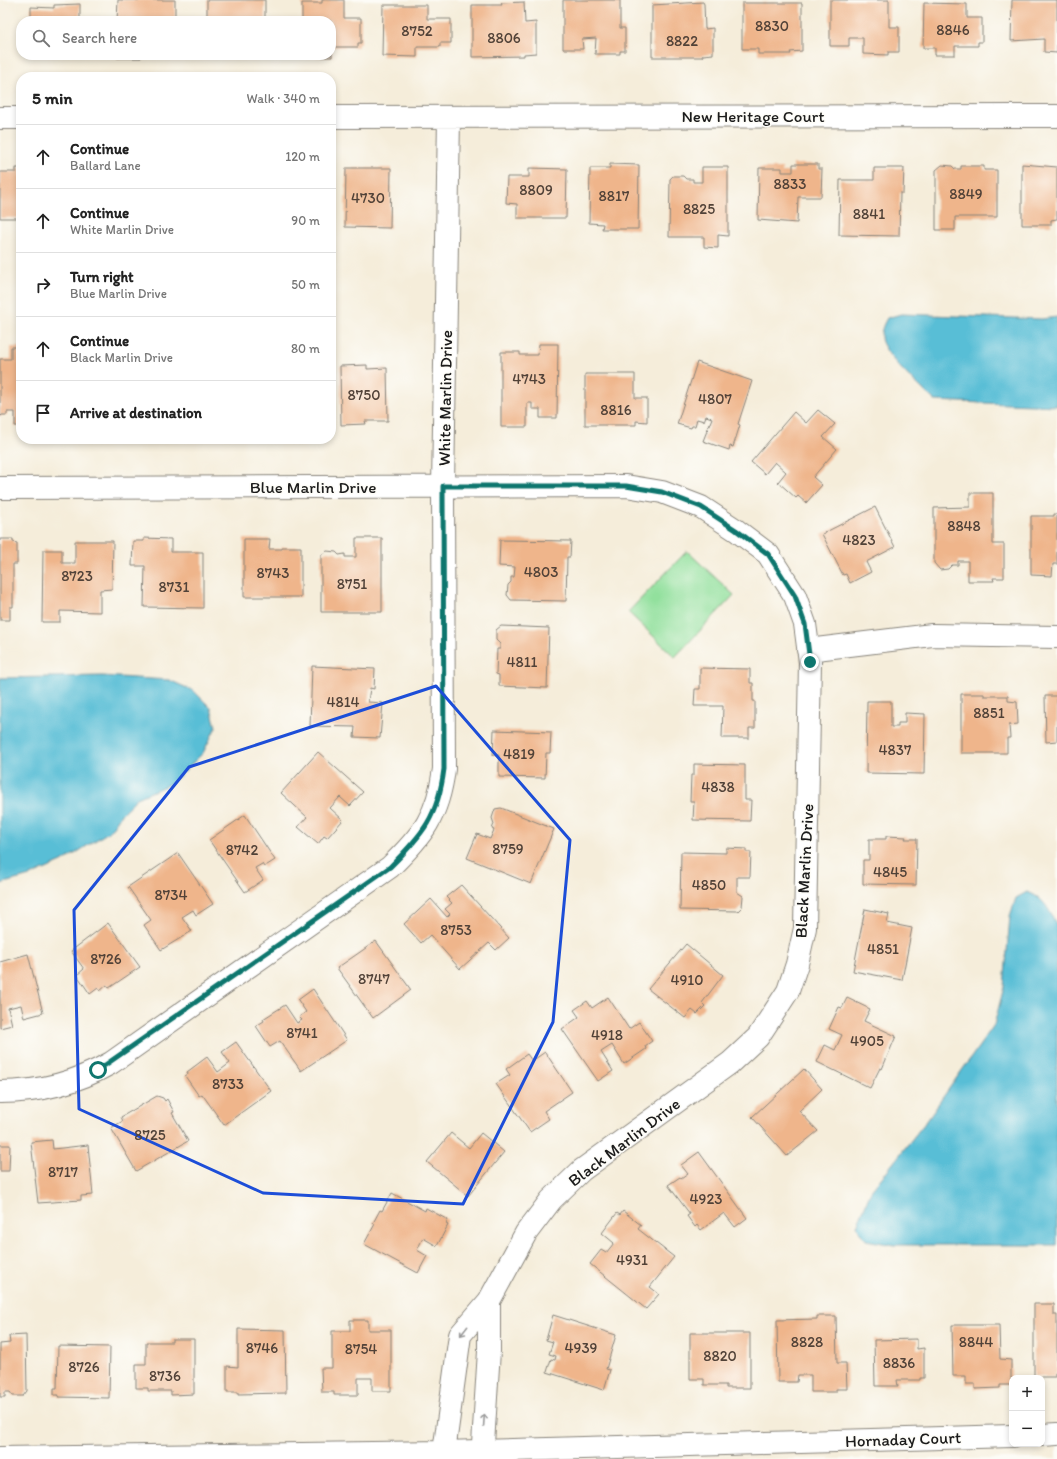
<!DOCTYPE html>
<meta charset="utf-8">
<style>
body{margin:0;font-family:Itim,sans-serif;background:#f6f6f6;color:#222}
.controls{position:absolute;right:12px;bottom:12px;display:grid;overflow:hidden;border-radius:8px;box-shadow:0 2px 6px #0003}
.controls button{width:36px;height:36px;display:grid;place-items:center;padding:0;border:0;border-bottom:1px solid #e0e0e0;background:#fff;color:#222;font:20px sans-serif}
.stop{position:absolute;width:12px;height:12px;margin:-9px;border:3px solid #0f766e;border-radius:50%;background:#fff}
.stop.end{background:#0f766e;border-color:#fff;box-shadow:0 1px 4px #0008}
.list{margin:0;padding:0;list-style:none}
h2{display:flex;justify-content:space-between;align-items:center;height:52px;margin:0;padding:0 16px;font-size:17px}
h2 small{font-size:13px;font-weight:400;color:#767676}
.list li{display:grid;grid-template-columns:26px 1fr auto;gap:12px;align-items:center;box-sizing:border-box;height:64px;padding:0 16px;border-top:1px solid #e0e0e0}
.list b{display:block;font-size:15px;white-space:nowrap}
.list p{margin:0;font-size:13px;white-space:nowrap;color:#767676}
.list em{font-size:13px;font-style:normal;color:#767676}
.icon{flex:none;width:22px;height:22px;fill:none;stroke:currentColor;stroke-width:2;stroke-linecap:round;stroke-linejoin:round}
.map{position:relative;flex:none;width:1057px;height:1459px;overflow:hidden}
.search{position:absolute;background:#fff;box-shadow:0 2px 6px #0003;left:16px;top:16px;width:320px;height:44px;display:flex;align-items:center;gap:10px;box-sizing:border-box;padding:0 14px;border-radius:16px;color:#767676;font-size:15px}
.panel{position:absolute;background:#fff;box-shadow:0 2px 6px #0003;left:16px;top:72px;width:320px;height:372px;border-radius:16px}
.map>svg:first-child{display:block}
.green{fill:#92e09d;stroke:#577e5c}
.water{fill:#58bed6;stroke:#3a6d79}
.building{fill:#efb58b}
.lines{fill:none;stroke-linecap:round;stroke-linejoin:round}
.minor-casing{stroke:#88847b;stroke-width:24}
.minor{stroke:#fff;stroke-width:22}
.oneway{stroke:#999}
.route{stroke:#0f766e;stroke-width:5}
.marked{fill:none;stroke:#1d4ed8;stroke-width:3;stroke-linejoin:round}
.labels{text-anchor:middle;stroke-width:3;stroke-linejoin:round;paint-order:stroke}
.number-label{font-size:15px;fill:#514238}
.street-label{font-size:17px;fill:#1c1c1c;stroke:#fdfcf7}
</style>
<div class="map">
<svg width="1057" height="1459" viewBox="0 0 1057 1459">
<rect width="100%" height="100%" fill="#fdfcf7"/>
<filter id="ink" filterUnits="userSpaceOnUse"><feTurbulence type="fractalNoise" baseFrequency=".025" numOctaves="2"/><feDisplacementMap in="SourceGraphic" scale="8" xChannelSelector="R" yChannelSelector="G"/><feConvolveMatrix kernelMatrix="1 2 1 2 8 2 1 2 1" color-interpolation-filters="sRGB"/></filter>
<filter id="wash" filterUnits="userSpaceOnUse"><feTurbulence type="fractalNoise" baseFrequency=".012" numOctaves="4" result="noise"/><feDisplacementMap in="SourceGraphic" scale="16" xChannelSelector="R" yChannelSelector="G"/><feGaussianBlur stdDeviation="0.9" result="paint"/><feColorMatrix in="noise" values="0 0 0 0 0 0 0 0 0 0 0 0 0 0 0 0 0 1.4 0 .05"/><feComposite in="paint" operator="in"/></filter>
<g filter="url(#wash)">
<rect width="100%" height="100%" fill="#f5edda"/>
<path class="green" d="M687 551 734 595 675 657 628 612Z"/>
<path class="water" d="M901 314 1042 319 1057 317V406L935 401C919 385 891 363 882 342 879 334 883 325 887 318Z
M102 676 169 680 194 691 211 708 216 727 203 753 172 783 137 798 122 813 110 831 62 862 30 876 0 884V678Z
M1027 892C1045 898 1049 910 1057 926V1245H894L866 1240 857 1226 871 1191 924 1124 994 1025 1004 987 1010 916 1016 898Z"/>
<g id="blocks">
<path class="building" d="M118 0H175V21H117Z
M207 0H265V21H207Z
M322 0H344V18H361V43H358V47H332V57H301V55H331V21H302V3H322Z
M563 0H620V28H625V51H620V54H595L596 38 582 39 583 49H563Z
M830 0H889V27H899V52H888V55L863 54V38H849V46H830Z
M1012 0H1057V53L1044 52V39L1011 41Z
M524 2 525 23 536 22V53L524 54V56L472 57V5H502L501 3Z
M703 2 704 4 705 29 713 28V54L703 55 702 57H652V5Z
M742 3H802V51L790 52 791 54H758V49H742Z
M924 3 967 4V18H982V42H978V46H955V55H935V48H923Z
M80 4V21H31V7L54 8V5Z
M383 5H427V19H451V43H440V47H417V57L382 56Z
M117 55H141V58H117Z
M217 55H230V57L217 56Z
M610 164 639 165 638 229H602L603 224 589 223 590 168H610Z
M793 164H818V169H822L821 197H798L797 223 758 220 759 168H782V172H793Z
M1022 164 1057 167V219L1051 220V225H1022Z
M942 165 952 166 955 169H961V166H984V170H997V217H955V230H936V170Z
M702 167H728V236L718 235V248L704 247V237H669L670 179 673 176H683L686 179H693V182H702Z
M16 168H21V224H19V218H0V172H16Z
M346 168H391L390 228 345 227Z
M529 168 567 169 566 218H517V204L506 203 507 177H529Z
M874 168H904L903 193H900L899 236 839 235 840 180H874Z
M539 344H558L557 418H540V409H532V403H527V427H501V352H520V355H538Z
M11 347H21V426H15V412H7V415H2L0 417V359H11Z
M697 362 752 381 738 424 740 425 733 447 730 446 729 450 703 441 712 418 706 416 704 421 697 419 695 426H692L691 428 677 424Z
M367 365V369L387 368 388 421H365L366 424 341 425 340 366Z
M585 374H635V398H647V422L636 421V425H585Z
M818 410 835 424 823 437 837 449 813 477 822 485 806 503 798 496 796 498 778 482 786 472 775 462 765 474 751 462 794 412 806 423Z
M970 493H993V544H1004V578H993L994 581H968V561H958V565H952L948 569 940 570 934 563V508L970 507Z
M875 507 895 547 866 562 871 572 850 583 846 574 843 575 822 534Z
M1054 514H1057V564H1053L1052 576 1031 575V516H1054Z
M144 538 171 539V552H203V608L144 607 145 566H132L133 541H144Z
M356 538H382V612H321V555L327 551 336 552 339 555 345 554V557H356Z
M0 539H13V542L17 543V564H13V607H10V620H0Z
M244 539H270L269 549H282V547H301V597H244Z
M500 540 571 541 570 557H567L566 601 511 600 507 595 508 585 511 582V577H514L515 567 499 566Z
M75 541H113L112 589 100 590V612L60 611V622H42L43 550H62V563H75Z
M501 626 549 628 547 688 499 686V675L496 674 497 649H500V644L496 640V630Z
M312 666 375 669 374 689 370 688 368 702 383 703 380 738 354 737 355 727 310 726Z
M700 668 750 669V683H753V701H755V728H749V738H722L723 706H694L695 689H700Z
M961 694H984V696H1008V701L1017 702 1018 724 1009 725 1010 738H1007V753H961Z
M1045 696H1057V741L1046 742Z
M867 701H891V727H898V723H905V713L925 714 924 774 866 773Z
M494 730 551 732 550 753H546L545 778 499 777V755H493Z
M318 752 363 792 350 806 340 797 330 808 343 820 327 838 324 836 318 844 298 827 307 817 281 793Z
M694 764 745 765V800H751L750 821 693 820 694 802H690L691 775H694Z
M501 808 554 829 531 884 467 858 477 834 490 839 494 830 492 829 494 824 492 818 495 809Z
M245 815 275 860 264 867 262 864 255 868 263 880 245 892 209 840Z
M886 836 906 837 905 839H917L916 885 863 884V860H869V839H886Z
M726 848 746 849V852H751L750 877H737V892L743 896 742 907 738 911 680 910 681 852 726 853Z
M178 853 213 904 196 915 193 910 182 917 192 931 161 950 144 925 151 920 128 887Z
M461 885 509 938 496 950 489 943 460 969 430 935 421 943 404 924 431 899 447 917 450 914 445 909 452 903 446 897Z
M865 909 889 914 887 923 912 928 902 980 853 971Z
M108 923 140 967 109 988 107 985 100 991 98 988 90 994 77 975 84 969 71 951Z
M376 941 411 990 373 1018 337 968Z
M686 944 723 975 702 1003 705 1006 697 1014 692 1010 685 1018 648 989Z
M28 954 43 1013 24 1018 21 1005 8 1008 12 1025 0 1028V962Z
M313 989 347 1040 301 1071 280 1041 270 1047 256 1026 264 1021 263 1019 285 1005 297 1023 302 1020 299 1017 306 1012 298 1000Z
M608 997 629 1029 639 1022 652 1041 645 1046 646 1049 624 1064 612 1045 601 1052 613 1071 598 1081 562 1029 579 1017 574 1010 587 1001 592 1008Z
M847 998 870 1009 864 1021 896 1036 882 1069 880 1068 870 1088 817 1062 825 1045 835 1050 842 1035 829 1029 839 1007 842 1008Z
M236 1042 271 1091 224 1125 202 1094 199 1096 185 1076 188 1074 187 1072 207 1057 218 1072 230 1063 222 1052Z
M545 1052 572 1092 544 1111 549 1119 530 1132 496 1084 510 1075 506 1069 527 1054 532 1061Z
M804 1069 822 1089 799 1111 818 1131 787 1156 752 1117Z
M157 1096 163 1098 165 1101 167 1099 174 1112 172 1113 188 1141 136 1171 111 1128 123 1121 121 1117Z
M451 1133 469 1148 481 1133 504 1152 468 1196 427 1162Z
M52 1140 53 1149 88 1145 93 1195 81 1196V1200L38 1203 31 1142Z
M0 1145H10L9 1171H0Z
M699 1152 747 1218 735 1227 724 1213 701 1230 697 1225 695 1227 687 1216 690 1214 668 1185 680 1177 681 1179 688 1174 681 1165Z
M392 1193 425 1211 426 1208 448 1220 446 1224 448 1225 437 1246 423 1238 417 1250 427 1256 418 1273 364 1244 375 1224 373 1223 380 1210 382 1211Z
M623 1211 641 1225 638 1229 674 1257 650 1287 659 1294 646 1309 590 1264 601 1250 606 1253 614 1243 602 1233 617 1213 620 1215Z
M1034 1304H1054V1315H1057V1373H1055V1377H1034Z
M553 1315 616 1335 606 1369 610 1370 604 1390 547 1372 551 1359 555 1360 556 1356 549 1354 553 1342 546 1340Z
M817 1316H836L837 1363H846L847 1389H836V1392H811V1375H798L797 1382H778L777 1320 817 1319Z
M350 1320H368V1330H391V1391H372V1378H358V1395H334V1392H322L321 1368H332V1331H350Z
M952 1325H999L1000 1359 1011 1360V1385H1000V1388L975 1389V1384H966V1376H953Z
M238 1329 285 1330 286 1393 238 1394V1392H227V1366L238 1367Z
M690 1333H750V1388H726V1385H704V1379H690Z
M26 1335 27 1391 23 1396H13L10 1392H5V1397H0V1344L10 1343 9 1336Z
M172 1339H194V1394L171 1395V1391H148V1388H136V1364H146V1342H172Z
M917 1339V1349L924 1348V1378H920V1380H897L898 1386H875L874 1340Z
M58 1346 110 1347 109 1398 58 1397 59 1395H54V1388H57Z"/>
</g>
</g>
<g filter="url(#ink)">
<use href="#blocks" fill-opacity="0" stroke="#88847b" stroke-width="1"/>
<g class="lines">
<defs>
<path id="minor" d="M331 117 1057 116
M0 118H21
M0 488 626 486 662 492 701 507 736 530 768 554 795 596 805 624 810 662 805 928 797 964 788 991 758 1037 730 1063 582 1170 551 1200 526 1233 489 1301 460 1335 443 1459
M808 650 932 635 1057 637
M0 1092C40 1092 76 1083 111 1063L390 867C423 835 438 816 444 769L443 487 449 117
M1042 1435 1057 1434
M0 1458 443 1452 1012 1436
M482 1459 489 1351V1301"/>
</defs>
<use href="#minor" class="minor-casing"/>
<use href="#minor" class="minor"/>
</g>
<defs><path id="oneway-shaft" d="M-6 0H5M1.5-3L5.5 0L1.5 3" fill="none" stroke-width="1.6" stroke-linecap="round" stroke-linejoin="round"/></defs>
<g class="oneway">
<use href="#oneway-shaft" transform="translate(464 1331) rotate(128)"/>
<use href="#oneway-shaft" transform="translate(484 1420) rotate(-86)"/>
</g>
</g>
<g class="lines" filter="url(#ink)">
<path class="route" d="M98 1070 390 867C423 834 438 817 444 769L443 486H626L662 492 701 507 736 530 768 554 795 596 805 624 810 662"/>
</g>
<path class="marked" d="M436 686 570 840 553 1022 463 1204 263 1193 79 1109 74 910 189 767Z"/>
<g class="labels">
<g class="number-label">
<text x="772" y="31">8830</text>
<text x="953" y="35">8846</text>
<text x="417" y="36">8752</text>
<text x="504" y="43">8806</text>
<text x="682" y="46">8822</text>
<text x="790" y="189">8833</text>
<text x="536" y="195">8809</text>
<text x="966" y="199">8849</text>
<text x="614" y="201">8817</text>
<text x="368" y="203">4730</text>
<text x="699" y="214">8825</text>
<text x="869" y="219">8841</text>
<text x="529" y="384">4743</text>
<text x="364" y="400">8750</text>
<text x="715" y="404">4807</text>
<text x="616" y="415">8816</text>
<text x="964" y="531">8848</text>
<text x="859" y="545">4823</text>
<text x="541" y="577">4803</text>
<text x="273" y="578">8743</text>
<text x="77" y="581">8723</text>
<text x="352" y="589">8751</text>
<text x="174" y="592">8731</text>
<text x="522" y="667">4811</text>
<text x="343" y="707">4814</text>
<text x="989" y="718">8851</text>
<text x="895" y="755">4837</text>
<text x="519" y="759">4819</text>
<text x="718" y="792">4838</text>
<text x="508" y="854">8759</text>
<text x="242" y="855">8742</text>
<text x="890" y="877">4845</text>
<text x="709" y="890">4850</text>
<text x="171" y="900">8734</text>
<text x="456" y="935">8753</text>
<text x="883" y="954">4851</text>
<text x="106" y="964">8726</text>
<text x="374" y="984">8747</text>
<text x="687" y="985">4910</text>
<text x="302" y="1038">8741</text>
<text x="607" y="1040">4918</text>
<text x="867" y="1046">4905</text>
<text x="228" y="1089">8733</text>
<text x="150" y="1140">8725</text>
<text x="63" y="1177">8717</text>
<text x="706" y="1204">4923</text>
<text x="632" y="1265">4931</text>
<text x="807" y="1347">8828</text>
<text x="976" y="1347">8844</text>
<text x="262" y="1353">8746</text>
<text x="581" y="1353">4939</text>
<text x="361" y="1354">8754</text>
<text x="720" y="1361">8820</text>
<text x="899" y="1368">8836</text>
<text x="84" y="1372">8726</text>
<text x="165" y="1381">8736</text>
</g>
<g class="street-label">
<text x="753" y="122">New Heritage Court</text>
<text transform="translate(445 398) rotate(-89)" y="6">White Marlin Drive</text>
<text x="313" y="493">Blue Marlin Drive</text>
<text transform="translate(804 871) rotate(-87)" y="6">Black Marlin Drive</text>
<text transform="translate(624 1142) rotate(-37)" y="6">Black Marlin Drive</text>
<text transform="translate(903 1439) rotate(-2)" y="6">Hornaday Court</text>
</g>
</g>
</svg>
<div class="controls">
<button>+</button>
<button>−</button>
</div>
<div class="stop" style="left:98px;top:1070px"></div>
<div class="stop end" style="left:810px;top:662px"></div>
<div class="search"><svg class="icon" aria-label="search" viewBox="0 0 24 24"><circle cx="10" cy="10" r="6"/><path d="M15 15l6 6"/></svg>Search here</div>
<section class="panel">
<h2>5 min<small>Walk · 340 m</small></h2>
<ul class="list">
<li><svg class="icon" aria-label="ahead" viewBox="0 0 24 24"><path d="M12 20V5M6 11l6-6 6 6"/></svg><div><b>Continue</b><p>Ballard Lane</p></div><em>120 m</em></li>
<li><svg class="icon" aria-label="ahead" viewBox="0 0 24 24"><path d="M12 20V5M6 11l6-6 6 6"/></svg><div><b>Continue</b><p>White Marlin Drive</p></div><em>90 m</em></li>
<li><svg class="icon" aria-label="right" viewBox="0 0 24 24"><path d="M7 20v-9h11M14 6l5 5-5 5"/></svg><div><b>Turn right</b><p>Blue Marlin Drive</p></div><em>50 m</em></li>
<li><svg class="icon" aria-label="ahead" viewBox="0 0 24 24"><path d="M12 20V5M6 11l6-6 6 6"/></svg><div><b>Continue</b><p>Black Marlin Drive</p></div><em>80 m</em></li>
<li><svg class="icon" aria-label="arrive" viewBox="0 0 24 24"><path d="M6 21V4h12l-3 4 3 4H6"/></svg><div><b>Arrive at destination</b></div></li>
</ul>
</section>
</div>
